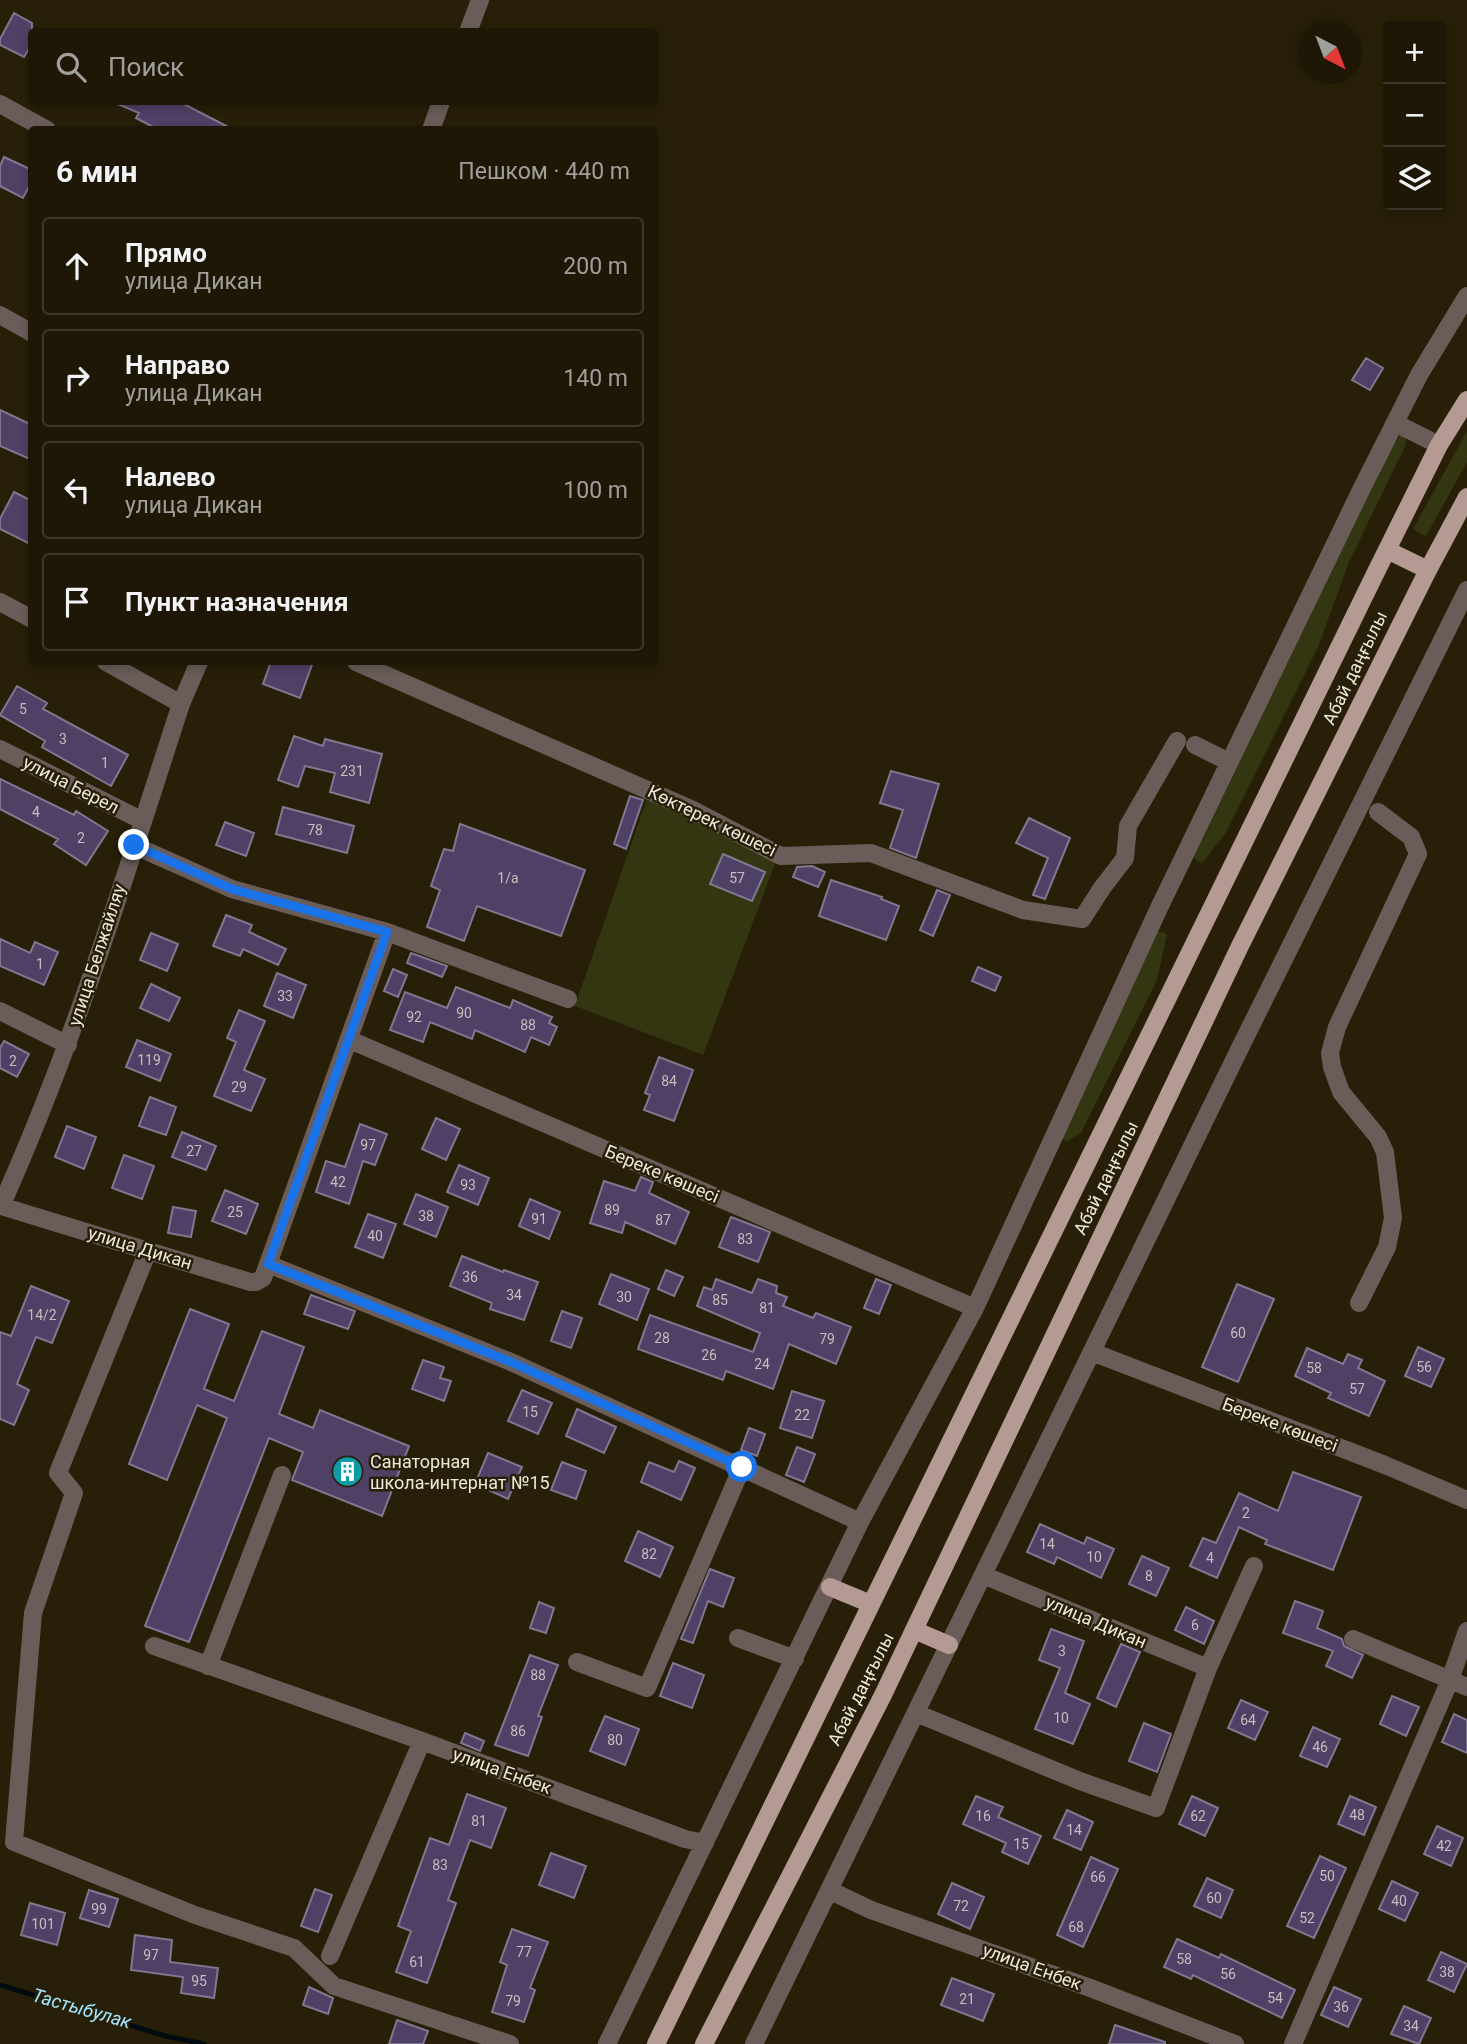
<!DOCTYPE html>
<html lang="ru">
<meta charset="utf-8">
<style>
body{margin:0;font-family:Roboto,sans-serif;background:#2b2414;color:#f1f3f6}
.controls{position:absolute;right:21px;top:21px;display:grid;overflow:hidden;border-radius:7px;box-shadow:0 4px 10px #0003}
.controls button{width:63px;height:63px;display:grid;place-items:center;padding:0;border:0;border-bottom:2px solid #3c3628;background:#1e1706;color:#f1f3f6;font:35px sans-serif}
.compass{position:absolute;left:1299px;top:21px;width:63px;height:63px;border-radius:50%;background:#1e1706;box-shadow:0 4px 10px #0003;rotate:138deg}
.stop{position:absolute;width:21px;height:21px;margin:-16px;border:5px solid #1a73e8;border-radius:50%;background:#fff}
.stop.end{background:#1a73e8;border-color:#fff;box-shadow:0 2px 7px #0008}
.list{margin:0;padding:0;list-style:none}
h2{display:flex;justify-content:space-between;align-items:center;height:91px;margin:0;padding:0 28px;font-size:30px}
h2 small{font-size:23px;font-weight:400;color:#a19f9b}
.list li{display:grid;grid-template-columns:46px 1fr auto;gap:21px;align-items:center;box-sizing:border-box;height:98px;margin:0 14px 14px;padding:0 14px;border:2px solid #3c3628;border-radius:7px}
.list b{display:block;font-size:26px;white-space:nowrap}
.list p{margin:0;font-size:23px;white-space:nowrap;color:#a19f9b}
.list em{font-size:23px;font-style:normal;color:#a19f9b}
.icon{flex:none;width:38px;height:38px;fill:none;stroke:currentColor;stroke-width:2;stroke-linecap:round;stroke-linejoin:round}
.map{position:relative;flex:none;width:1467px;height:2044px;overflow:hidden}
.search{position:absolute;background:#1e1706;box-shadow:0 4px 10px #0003;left:28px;top:28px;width:630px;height:77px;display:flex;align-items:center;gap:18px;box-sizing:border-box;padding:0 24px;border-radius:7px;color:#a19f9b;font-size:26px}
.panel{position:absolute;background:#1e1706;box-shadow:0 4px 10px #0003;left:28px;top:126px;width:630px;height:539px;border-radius:7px}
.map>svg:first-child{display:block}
.green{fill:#343611}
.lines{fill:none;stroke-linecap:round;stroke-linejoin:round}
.stream{stroke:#000b11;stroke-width:5}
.building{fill:#4f4065;stroke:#807790;stroke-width:2}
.minor{stroke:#6a5d59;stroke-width:18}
.major{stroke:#b59a93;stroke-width:18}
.route{stroke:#1a73e8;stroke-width:9}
.labels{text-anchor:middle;stroke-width:5;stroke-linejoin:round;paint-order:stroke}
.number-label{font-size:14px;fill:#c6bebd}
.street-label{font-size:18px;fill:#eee8da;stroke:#281f08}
.poi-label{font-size:18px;fill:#eee8da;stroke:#281f08;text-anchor:start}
.water-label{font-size:19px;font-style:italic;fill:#a2e5ff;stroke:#281f08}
</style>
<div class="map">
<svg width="1467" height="2044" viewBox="0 0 1467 2044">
<rect width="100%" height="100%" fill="#281f08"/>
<path class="green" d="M1467 431V462L1426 536 1413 529Z
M1400 435H1405L1406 444 1349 562 1318 647 1225 834 1202 863 1197 861 1194 857 1388 454Z
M649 793 776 861 703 1055 575 1006Z
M1158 931 1167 934 1157 980 1081 1133 1066 1142 1062 1138Z"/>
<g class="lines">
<path class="stream" d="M0 1985 165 2036 204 2044"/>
</g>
<path class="building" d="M14 13 32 23V44L24 57 0 45V39Z
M113 102H180L234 130H159L136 118 139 113Z
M4 157 32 170V181L23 198 0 186V166Z
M1366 358 1383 368 1370 390 1352 380Z
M0 410 32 425V460L0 446Z
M14 492 32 501V545L0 529V519Z
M271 662H313L300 698 263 684Z
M17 686 47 703 43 709 128 755 111 786 42 747 45 741 0 715Z
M294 736 323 746 325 739 382 754 369 803 330 792 335 773 305 766 298 787 278 780Z
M891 771 939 784 916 858 890 848 903 810 880 803Z
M0 779 74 815 76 811 108 831 86 865 54 844 58 839 0 809Z
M630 796 643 800 626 849 614 844Z
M283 807 354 826 347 853 276 834Z
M1029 818 1070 838 1045 899 1033 895 1048 858 1016 843Z
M225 822 254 833 246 856 216 845Z
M460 824 585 870 561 936 477 906 464 941 427 927 440 890 431 886 444 849 453 851Z
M723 854 765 872 752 901 710 884Z
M812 866 825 872 818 887 793 877 797 867Z
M831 880 882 897 881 899 899 906 886 940 819 916Z
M937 890 950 895 933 936 920 930Z
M226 915 252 925 249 932 286 949 278 965 243 949 240 956 213 946Z
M151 933 178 944 167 971 140 960Z
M0 939 30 953 35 942 58 952 44 985 0 966Z
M411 953 447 966 442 977 407 963Z
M978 967 1001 977 995 991 972 981Z
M393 969 407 975 398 997 384 991Z
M277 973 306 985 293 1018 264 1006Z
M151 984 180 998 169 1021 140 1008Z
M456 987 510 1008 513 1000 552 1017 549 1023 557 1027 549 1045 531 1037 525 1052 475 1030 472 1039 430 1022 423 1042 390 1030 405 992 447 1008Z
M239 1010 265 1021 244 1070 265 1079 251 1111 214 1096 236 1042 227 1038Z
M137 1040 171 1054 160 1081 126 1067Z
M4 1041 29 1054 17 1077 0 1068V1048Z
M659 1057 693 1070 674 1121 644 1110 650 1095 645 1093Z
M150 1097 176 1107 166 1135 139 1126Z
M436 1118 460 1129 446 1160 422 1149Z
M360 1124 387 1134 375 1165 363 1161 349 1204 316 1192 326 1161 345 1167Z
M67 1126 96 1137 84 1169 55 1157Z
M182 1132 216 1146 206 1170 172 1157Z
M124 1155 154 1166 142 1199 112 1188Z
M459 1165 489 1178 478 1205 447 1192Z
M641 1177 653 1182 649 1193 689 1212 675 1244 625 1222 622 1233 590 1223 604 1181 635 1191Z
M225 1190 258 1204 246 1234 212 1221Z
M416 1194 448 1207 436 1237 404 1224Z
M530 1199 560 1212 549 1239 519 1226Z
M173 1207 196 1211 191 1237 168 1233Z
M368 1214 396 1224 383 1258 355 1247Z
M731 1217 770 1232 758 1262 719 1247Z
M462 1256 503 1272 504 1270 538 1282 524 1320 490 1309 492 1303 450 1286Z
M666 1270 683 1277 674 1296 658 1289Z
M611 1274 649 1289 637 1320 599 1304Z
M716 1279 752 1293 758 1279 777 1286 776 1293 787 1297 783 1306 813 1318 816 1313 851 1327 836 1364 789 1344 773 1389 726 1371 723 1380 638 1349 650 1315 753 1352 760 1333 697 1306 704 1287 712 1290Z
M876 1279 891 1285 879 1314 864 1308Z
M1237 1284 1274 1299 1238 1382 1202 1367Z
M31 1286 69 1301 52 1343 36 1337 17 1384 29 1390 14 1425 0 1419V1332L11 1336Z
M311 1295 355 1311 348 1329 304 1314Z
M190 1309 229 1324 204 1389 234 1401 262 1331 304 1347 279 1414 313 1428 320 1410 409 1446 382 1516 292 1480 303 1452 269 1438 189 1642 145 1626 227 1418 197 1405 167 1480 129 1464Z
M562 1311 582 1318 571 1348 551 1341Z
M1418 1347 1444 1359 1431 1387 1405 1376Z
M1307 1348 1343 1364 1348 1354 1362 1360 1358 1368 1385 1381 1369 1416 1328 1398 1331 1393 1295 1376Z
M423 1360 444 1367 440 1378 451 1381 444 1401 412 1389Z
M522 1390 552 1403 538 1434 508 1421Z
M792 1391 824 1401 812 1438 780 1428Z
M577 1409 616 1427 604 1453 566 1436Z
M749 1428 765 1434 757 1456 741 1450Z
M797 1447 815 1454 804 1482 786 1475Z
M488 1453 522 1467 508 1499 475 1484Z
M679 1461 695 1468 681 1500 641 1482 649 1462 674 1472Z
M562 1462 586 1471 576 1499 551 1490Z
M1293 1472 1361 1497 1333 1570 1265 1544 1267 1540 1239 1527 1217 1578 1190 1566 1203 1538 1216 1543 1239 1493 1278 1511Z
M1040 1524 1084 1544 1087 1537 1114 1549 1101 1578 1057 1557 1054 1564 1027 1552Z
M638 1531 673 1547 660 1577 625 1561Z
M1142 1556 1169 1568 1156 1596 1129 1584Z
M710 1569 734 1578 723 1607 708 1601 693 1643 681 1639Z
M1295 1601 1323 1611 1317 1628 1342 1639 1344 1646 1363 1655 1352 1678 1326 1666 1333 1651 1283 1633Z
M539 1602 554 1608 546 1633 530 1628Z
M1186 1607 1214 1621 1204 1644 1175 1630Z
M1051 1629 1084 1641 1065 1693 1090 1704 1073 1744 1035 1729 1060 1668 1039 1660Z
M1121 1644 1140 1652 1116 1707 1097 1698Z
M530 1655 558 1665 538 1716 542 1717 528 1756 495 1745Z
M673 1663 704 1675 692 1708 660 1696Z
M1392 1696 1419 1707 1406 1736 1380 1724Z
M1241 1700 1268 1712 1255 1740 1228 1728Z
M1454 1714 1467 1720V1753L1442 1742Z
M605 1716 639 1729 625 1765 590 1751Z
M1144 1723 1171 1734 1157 1772 1129 1761Z
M1313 1727 1340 1739 1327 1767 1300 1756Z
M465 1733 484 1741 480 1751 461 1743Z
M467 1794 506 1808 491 1848 470 1840 448 1900 456 1903 427 1983 396 1972 411 1931 398 1926 430 1838 449 1845Z
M976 1796 1003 1807 998 1817 1041 1836 1028 1864 1002 1852 1006 1843 963 1824Z
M1192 1796 1218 1808 1205 1836 1179 1824Z
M1350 1796 1376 1807 1364 1835 1338 1824Z
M1067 1810 1093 1822 1081 1850 1054 1838Z
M1437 1826 1463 1838 1451 1866 1424 1854Z
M551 1853 586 1866 574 1898 539 1885Z
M1320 1856 1346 1868 1314 1938 1287 1926Z
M1091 1857 1118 1869 1083 1947 1057 1935Z
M1207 1878 1233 1890 1221 1918 1194 1906Z
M1392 1881 1418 1893 1405 1921 1379 1909Z
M952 1883 984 1897 970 1929 938 1914Z
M315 1889 332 1895 318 1932 301 1926Z
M89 1890 118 1899 109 1927 80 1918Z
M30 1903 65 1913 57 1945 21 1935Z
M512 1929 548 1942 530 1988 535 1990 524 2022 492 2012 507 1965 500 1962Z
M135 1935 172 1940 170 1962 218 1968 214 1998 181 1993 183 1977 131 1970Z
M1177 1939 1219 1958 1221 1954 1295 1990 1282 2018 1193 1975 1191 1979 1164 1967Z
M1441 1952 1467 1964 1454 1992 1428 1980Z
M952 1978 994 1994 983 2021 941 2005Z
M309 1987 333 1998 328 2014 303 2005Z
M1334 1987 1361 1999 1348 2027 1321 2015Z
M1404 2006 1431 2018 1419 2044 1391 2034Z
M397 2020 428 2031 423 2044H389Z
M1115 2025 1165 2042V2044H1109Z"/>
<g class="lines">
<path class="minor" d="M468 32 480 0
M0 104 47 130
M431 130 441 102
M0 315 32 333
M1395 423 1439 445
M0 602 32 619
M106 662 181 704
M356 662 693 810 781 856 871 853 1023 910 1082 919 1102 888 1125 858 1128 826 1177 741
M1195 745 1229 762
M0 749 143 821
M387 932 568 999
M0 1011 68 1045
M350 1040 975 1308
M1 1206 250 1282H256L263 1278 387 932 232 889 133 845
M1 1206C74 1044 126 873 181 704L199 662
M148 1251 58 1473 74 1493 33 1613 14 1842 195 1915 294 1948 334 1986 510 2044
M268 1264 511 1362 860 1522
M1359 1303 1387 1247 1393 1218 1385 1152 1378 1137 1341 1092 1332 1067 1330 1053 1337 1027 1418 854 1411 837 1378 812
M1092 1352 1385 1465 1467 1500
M983 1575 1208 1668
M738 1638 795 1659
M1353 1639 1467 1687
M154 1646 422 1741 685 1839 705 1843
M577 1662 647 1688 742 1467
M208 1666 282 1475
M916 1713 1080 1781 1156 1808 1208 1668 1254 1566
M829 1890 871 1910 1093 1989 1235 2044
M330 1956 422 1741
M607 2044 860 1522 975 1308 1159 908 1362 488 1419 375 1467 296
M754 2044 1238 1052 1467 590
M1293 2044 1450 1680 1467 1631"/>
<path class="major" d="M1387 550 1428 570
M830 1587 871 1604
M914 1630 949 1645
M656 2044 1378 568 1439 445 1467 400
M704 2044 883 1695 1240 946 1428 570 1467 497"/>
</g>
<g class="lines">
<path class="route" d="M134 845 232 889 387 932 268 1264 511 1362 742 1467"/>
</g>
<defs>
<symbol id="building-disc" viewBox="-11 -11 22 22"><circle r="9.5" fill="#0f9aa8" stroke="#281f08"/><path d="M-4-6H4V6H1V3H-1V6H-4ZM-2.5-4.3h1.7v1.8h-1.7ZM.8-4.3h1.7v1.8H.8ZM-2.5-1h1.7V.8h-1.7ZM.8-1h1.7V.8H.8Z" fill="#fff"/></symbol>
</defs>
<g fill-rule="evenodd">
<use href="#building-disc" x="330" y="1454" width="35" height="35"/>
</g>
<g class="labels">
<g class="number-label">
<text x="23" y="714">5</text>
<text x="63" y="744">3</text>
<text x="105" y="768">1</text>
<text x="352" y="776">231</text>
<text x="36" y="817">4</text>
<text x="315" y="835">78</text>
<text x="81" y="843">2</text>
<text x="508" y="883">1/а</text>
<text x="737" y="883">57</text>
<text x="40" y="969">1</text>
<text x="285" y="1001">33</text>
<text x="464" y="1018">90</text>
<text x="414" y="1022">92</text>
<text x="528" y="1030">88</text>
<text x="149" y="1065">119</text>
<text x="13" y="1066">2</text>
<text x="669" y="1086">84</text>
<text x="239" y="1092">29</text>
<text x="368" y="1150">97</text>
<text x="194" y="1156">27</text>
<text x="338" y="1187">42</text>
<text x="468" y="1190">93</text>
<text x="612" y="1215">89</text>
<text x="235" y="1217">25</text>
<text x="426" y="1221">38</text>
<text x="539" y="1224">91</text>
<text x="663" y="1225">87</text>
<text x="375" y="1241">40</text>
<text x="745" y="1244">83</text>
<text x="470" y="1282">36</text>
<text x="514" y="1300">34</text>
<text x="624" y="1302">30</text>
<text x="720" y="1305">85</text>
<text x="767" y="1313">81</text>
<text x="42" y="1320">14/2</text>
<text x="1238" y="1338">60</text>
<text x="662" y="1343">28</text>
<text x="827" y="1344">79</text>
<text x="709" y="1360">26</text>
<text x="762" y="1369">24</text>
<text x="1424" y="1372">56</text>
<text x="1314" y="1373">58</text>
<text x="1357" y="1394">57</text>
<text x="530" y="1417">15</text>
<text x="802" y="1420">22</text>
<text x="1246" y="1518">2</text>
<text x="1047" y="1549">14</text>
<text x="649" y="1559">82</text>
<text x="1094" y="1562">10</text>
<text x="1210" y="1563">4</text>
<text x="1149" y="1581">8</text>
<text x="1195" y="1630">6</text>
<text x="1062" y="1656">3</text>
<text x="538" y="1680">88</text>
<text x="1061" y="1723">10</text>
<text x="1248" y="1725">64</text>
<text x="518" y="1736">86</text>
<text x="615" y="1745">80</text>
<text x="1320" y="1752">46</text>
<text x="1357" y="1820">48</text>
<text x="983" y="1821">16</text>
<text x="1198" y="1821">62</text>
<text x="479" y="1826">81</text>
<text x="1074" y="1835">14</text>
<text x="1021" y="1849">15</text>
<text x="1444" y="1851">42</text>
<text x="440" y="1870">83</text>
<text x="1327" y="1881">50</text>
<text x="1098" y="1882">66</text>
<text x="1214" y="1903">60</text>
<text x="1399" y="1906">40</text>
<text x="961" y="1911">72</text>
<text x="99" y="1914">99</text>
<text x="1307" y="1923">52</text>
<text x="43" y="1929">101</text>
<text x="1076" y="1932">68</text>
<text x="524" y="1957">77</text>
<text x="151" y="1960">97</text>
<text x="1184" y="1964">58</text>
<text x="417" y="1967">61</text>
<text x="1447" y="1977">38</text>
<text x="1228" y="1979">56</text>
<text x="199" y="1986">95</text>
<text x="1275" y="2003">54</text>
<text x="967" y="2004">21</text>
<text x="513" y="2006">79</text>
<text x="1341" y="2012">36</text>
<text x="1411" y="2031">34</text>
</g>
<g class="street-label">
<text transform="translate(1355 668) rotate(-64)" y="6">Абай даңғылы</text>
<text transform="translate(71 785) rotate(27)" y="6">улица Берел</text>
<text transform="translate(712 821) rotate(26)" y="6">Көктерек көшесі</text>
<text transform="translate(97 955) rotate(-72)" y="6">улица Белжайляу</text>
<text transform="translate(662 1174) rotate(23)" y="6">Береке көшесі</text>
<text transform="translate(1106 1178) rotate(-64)" y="6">Абай даңғылы</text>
<text transform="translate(140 1248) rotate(17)" y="6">улица Дикан</text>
<text transform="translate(1280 1425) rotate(21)" y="6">Береке көшесі</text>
<text transform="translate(1096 1622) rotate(23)" y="6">улица Дикан</text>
<text transform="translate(861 1689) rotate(-63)" y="6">Абай даңғылы</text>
<text transform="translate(502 1771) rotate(20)" y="6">улица Енбек</text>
<text transform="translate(1032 1967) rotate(20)" y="6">улица Енбек</text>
</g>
<g class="poi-label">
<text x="370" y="1468">Санаторная<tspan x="370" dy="21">школа-интернат №15</tspan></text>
</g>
<g class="water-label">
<text transform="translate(82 2008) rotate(16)" y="7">Тастыбулак</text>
</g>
</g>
</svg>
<div class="controls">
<button>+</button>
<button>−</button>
<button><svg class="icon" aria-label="layers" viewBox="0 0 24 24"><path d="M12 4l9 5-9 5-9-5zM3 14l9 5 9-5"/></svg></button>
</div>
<svg class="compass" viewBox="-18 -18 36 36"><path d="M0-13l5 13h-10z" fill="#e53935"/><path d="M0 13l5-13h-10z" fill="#a19f9b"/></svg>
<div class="stop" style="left:742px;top:1467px"></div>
<div class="stop end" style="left:134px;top:845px"></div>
<div class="search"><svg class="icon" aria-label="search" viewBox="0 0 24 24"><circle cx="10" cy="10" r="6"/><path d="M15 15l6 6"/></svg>Поиск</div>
<section class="panel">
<h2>6 мин<small>Пешком · 440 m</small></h2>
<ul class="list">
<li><svg class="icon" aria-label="ahead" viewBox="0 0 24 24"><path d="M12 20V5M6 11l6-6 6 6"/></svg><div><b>Прямо</b><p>улица Дикан</p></div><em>200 m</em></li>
<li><svg class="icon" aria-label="right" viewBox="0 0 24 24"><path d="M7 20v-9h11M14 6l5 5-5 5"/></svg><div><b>Направо</b><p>улица Дикан</p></div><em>140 m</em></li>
<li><svg class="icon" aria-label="left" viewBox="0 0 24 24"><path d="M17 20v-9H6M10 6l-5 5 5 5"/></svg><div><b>Налево</b><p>улица Дикан</p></div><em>100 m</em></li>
<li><svg class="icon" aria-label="arrive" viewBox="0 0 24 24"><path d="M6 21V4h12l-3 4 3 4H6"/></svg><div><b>Пункт назначения</b></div></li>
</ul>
</section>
</div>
